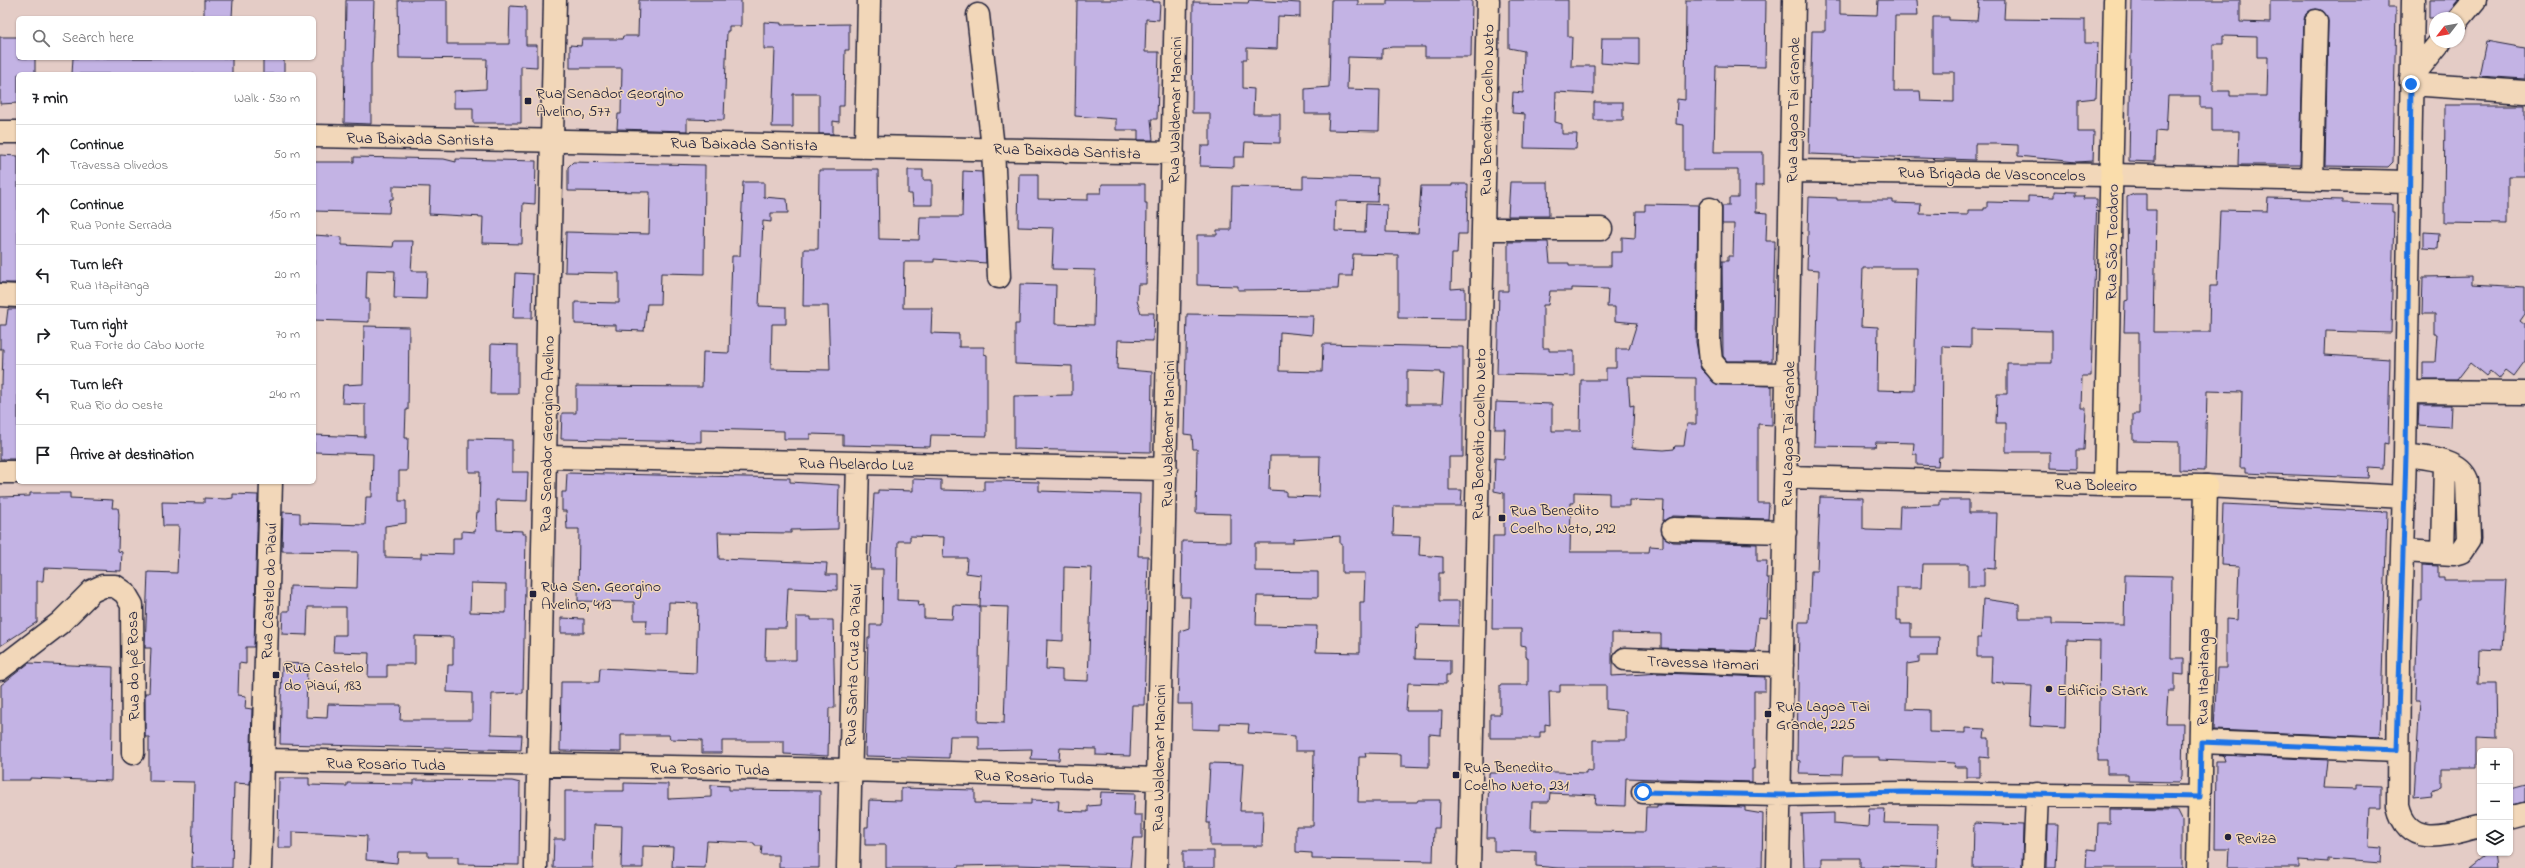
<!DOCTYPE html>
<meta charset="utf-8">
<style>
body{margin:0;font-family:"Indie Flower",sans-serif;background:#f2f2f2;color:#202124}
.controls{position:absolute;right:12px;bottom:12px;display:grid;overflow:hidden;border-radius:6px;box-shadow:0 1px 3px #0004}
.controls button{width:36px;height:36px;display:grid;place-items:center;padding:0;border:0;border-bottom:1px solid #e0e0e0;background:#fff;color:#202124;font:20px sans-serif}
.compass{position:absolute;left:2429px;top:12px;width:36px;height:36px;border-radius:50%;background:#fff;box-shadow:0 1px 3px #0004;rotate:239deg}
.stop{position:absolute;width:12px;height:12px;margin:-9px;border:3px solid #1a73e8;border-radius:50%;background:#fff}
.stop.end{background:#1a73e8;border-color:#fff;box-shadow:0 1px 4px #0008}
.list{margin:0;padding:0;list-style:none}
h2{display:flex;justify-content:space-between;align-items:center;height:52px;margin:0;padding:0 16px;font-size:17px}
h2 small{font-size:13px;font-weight:400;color:#757577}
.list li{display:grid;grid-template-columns:26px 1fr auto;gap:12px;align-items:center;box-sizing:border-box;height:60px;padding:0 16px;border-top:1px solid #e0e0e0}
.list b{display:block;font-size:15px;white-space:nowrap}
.list p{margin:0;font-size:13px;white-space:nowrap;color:#757577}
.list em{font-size:13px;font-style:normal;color:#757577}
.icon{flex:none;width:22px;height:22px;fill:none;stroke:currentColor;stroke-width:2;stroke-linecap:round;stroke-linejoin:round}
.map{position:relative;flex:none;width:2525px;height:868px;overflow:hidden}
.search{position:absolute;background:#fff;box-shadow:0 1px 3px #0004;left:16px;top:16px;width:300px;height:44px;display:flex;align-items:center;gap:10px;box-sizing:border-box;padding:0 14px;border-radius:6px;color:#757577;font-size:15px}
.panel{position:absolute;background:#fff;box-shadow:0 1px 3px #0004;left:16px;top:72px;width:300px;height:412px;border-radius:6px}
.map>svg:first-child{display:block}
.building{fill:#c3b3e4;stroke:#22223b;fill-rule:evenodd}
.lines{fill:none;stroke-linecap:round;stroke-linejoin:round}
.minor-casing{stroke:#22223b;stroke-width:25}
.major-casing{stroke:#22223b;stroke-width:25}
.minor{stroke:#f2d7b9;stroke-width:22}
.major{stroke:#faddab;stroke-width:22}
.route{stroke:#1a73e8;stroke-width:5}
.poi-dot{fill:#22223b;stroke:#f2d7b9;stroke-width:1.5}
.labels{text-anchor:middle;stroke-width:3;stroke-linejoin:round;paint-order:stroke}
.poi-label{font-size:16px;fill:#22223b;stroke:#f2d7b9;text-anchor:start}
.street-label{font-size:16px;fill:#22223b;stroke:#f2d7b9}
</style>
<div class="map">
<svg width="2525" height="868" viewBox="0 0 2525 868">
<rect width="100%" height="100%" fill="#e4ccc6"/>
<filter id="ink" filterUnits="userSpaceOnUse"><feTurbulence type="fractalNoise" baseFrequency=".025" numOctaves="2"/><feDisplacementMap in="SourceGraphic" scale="8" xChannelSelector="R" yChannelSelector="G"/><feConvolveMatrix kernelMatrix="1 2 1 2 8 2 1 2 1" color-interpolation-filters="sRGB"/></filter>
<g filter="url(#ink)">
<path class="building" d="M204 0H233L232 17 204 16Z
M346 0H374L372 63H371V124L344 123Z
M398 0H447V44H509L510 6 526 7V45H537V67L521 66V123H473V108H454V91L486 89 487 59 399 58Z
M639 0H741V26H729V31H727L724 120 687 119V131L617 129 618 114H621L622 68H570V45L581 46 582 39H622L623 36H638Z
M1077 0H1153V2H1160L1159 20 1146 19 1145 52H1159L1157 119H1151L1153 140H1138V130H1116V119L1075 116Z
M1249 0 1300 3V17L1278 16 1277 49 1247 48V59H1243V88L1254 89 1253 114H1280V143L1245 142 1244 157H1234V167L1200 166 1201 146H1210V113H1192L1193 2 1248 3Z
M1331 0H1358V5H1387V0H1472L1471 57H1425V47H1392L1382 49V58L1348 57 1347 89 1380 90 1379 131 1328 130 1329 114H1305V89L1329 87Z
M1509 0H1568V37H1572L1571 66H1594V94L1556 92 1555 122 1562 124V134H1577L1576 149 1524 148 1525 114 1512 113 1513 92 1523 93 1524 51 1509 48Z
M1686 0H1766L1765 67 1716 66 1714 152H1763V185H1756V212L1767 213 1766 241H1775L1772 361H1727L1723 356 1722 261H1728V256H1733L1734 224H1722V206H1729V198H1738V170H1684V125L1676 124 1677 99 1685 100Z
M1825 0H1840V14L1877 15 1878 0H1917L1918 16H1895L1894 91H1920L1921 101 1954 102V72H1933V17H1949V20L1977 21 1979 0H2005L2004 19 2085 20V43H2098L2096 98 2078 100V132H2094L2093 161 2076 162 2018 156V145L1996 144H1975V160L1809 154 1812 31H1825Z
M2132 0H2240V22L2270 23V0H2387V7H2396L2393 162 2388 167 2325 166 2328 21 2323 11 2316 9 2306 14 2304 21 2300 165H2238L2239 131H2212V108H2200V96H2168L2166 132 2156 131 2155 162 2129 161ZM2223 36 2257 37V57H2268L2267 96H2230V91H2213V44H2223Z
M2429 0H2459L2447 18H2429Z
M764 22 781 23V25L849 24V50H845L844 106H839V122L833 121V134H819V94H793V127H772L775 49H764Z
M0 37H18V58H35V74H18V103L0 104Z
M1602 38H1639V66L1601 63Z
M2486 41 2525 48V79L2479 76Z
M73 58H232V74H72Z
M263 58H284V74H263Z
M1594 102H1623V120H1594Z
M2445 105H2525V176H2508V224L2444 223Z
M0 155 18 156V283H0Z
M354 157 444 159 456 162V159L536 161 535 204 523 203 522 244 482 243 483 217 429 214 430 187 393 186V199H390L389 213 314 211V162H354Z
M573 162 705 165 704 274 661 273 660 304H647L644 331 616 330V325L575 324V302L619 303V273L565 272 566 232 649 234 650 192 568 191V167Z
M819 170H878L879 239 919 240 920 217H962L963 171 982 172 986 263 934 259V262H904L903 308H932L931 333 959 334V347H984V354L987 355V436L931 435 930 447 843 445V435L810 434V439H784V431L701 429V442L561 439 562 413H576V386L702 387 703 352 729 353 732 256H740L743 182H764V197L787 199 788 213H771V222L763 221 759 306 786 307V324H772L771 369 830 370 828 306H803L804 249H818Z
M908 170H923V180H932V205H913L912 194H908Z
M1019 174H1038V199L1088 200V193H1101L1102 184H1145V203H1147L1146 284H1138L1137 301 1141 313H1154L1153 341 1118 340 1117 369 1152 372 1151 452 1014 449V396L1072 395V366L1015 364V324H1019L1020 284 1056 285 1055 324 1094 325 1095 270 1052 269 1054 228 1018 227Z
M1303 176 1378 178 1377 202 1336 201 1335 231 1365 232 1366 204 1387 205 1386 232 1418 233 1421 186H1452V184H1468L1467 234H1458L1457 254H1452L1451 289 1465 288V319L1398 318V255L1353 254 1352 276H1339L1338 289 1238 290V286L1197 285V235H1217V230H1231L1232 186 1303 188Z
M1510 182H1548L1549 216H1508Z
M2054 191 2075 192V196H2084L2083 199H2097L2091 376H2082L2081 408H2086L2084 450H2076V469L2050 468V452H2006V423H1996L1997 394H2007V363H2052V331L1971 329V347L1943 346 1942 457H1939L1938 466 1917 465V454H1913L1914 443 1876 442 1875 447 1814 446 1819 270 1807 269 1809 197 1837 198V200H1893V203L1921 204 1920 214 1968 215V210H1984V208H1987V202L2028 203V196L2054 197ZM1863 268H1917L1914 391 1877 390 1878 327 1861 326Z
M2134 194H2146V210H2156L2154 332H2209L2210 286H2217L2220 210 2267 211 2268 198 2342 200V203L2392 204V212H2394L2391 333 2325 331 2324 355 2390 359 2388 444 2384 443 2383 469 2369 468 2368 478 2245 473V468H2240L2242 392 2207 391 2205 471 2179 470V442L2133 441V414H2139V332H2124L2125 301 2128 300 2127 197Z
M1645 204 1698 205 1696 342 1701 369 1716 384 1772 386V425L1758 424V503H1769L1768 519 1673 516 1663 521 1664 501 1629 500V506H1609V493L1574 492V503H1571L1570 552H1649L1650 546 1663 547V536L1673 542 1757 544V561H1767L1766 578H1769L1767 618 1758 617 1755 651 1661 648V634L1612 633V676L1661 673 1765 677V691H1754V769H1752V782L1626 778 1625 806 1595 805 1596 795 1550 793 1549 802H1532L1531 830 1645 832 1646 807H1657V805L1745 807V811L1763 814 1762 868H1558L1536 866V852L1494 851V838H1487L1489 773H1497V770L1586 773V770L1593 771V740H1626V711L1606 709V685H1560V692H1549L1550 725 1545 724V732H1540V738H1490V714H1500V685H1528V657H1526V646L1521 645V629H1492L1493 536H1504V493L1494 491 1495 458 1504 459 1505 429H1495L1496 402 1552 404V431H1580L1581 380H1606V368H1616V349H1629L1637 323 1615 321V307H1607L1608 289 1572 288V291H1550L1548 305H1543V348H1549V351H1574V376L1497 374 1499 291H1508V242H1548L1550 263H1569V266H1611V252H1622V237L1635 238 1636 211H1645ZM1628 377 1696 378V424H1687L1684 446H1675L1674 449 1664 450 1632 448 1634 405 1630 406Z
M2424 232 2439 233 2438 249 2424 248Z
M314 235 342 237V245L393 247 394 241H413L411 271H427L426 299 394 298 395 271 367 270 366 298H369V322L314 320Z
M515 273 533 274 532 318H513Z
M2472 276V284L2525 287V314L2520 321 2525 325V361L2514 376 2506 370 2499 379 2490 371 2486 376 2470 363 2457 380H2423V362H2435L2437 334H2435V314H2422L2423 277Z
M8 309H18V459H0V385H2L3 349H0V325H6Z
M1187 314 1313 316 1312 335 1280 332 1279 371 1322 372 1323 344 1463 347V457H1449V490H1462L1461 506H1394L1393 535 1420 536 1419 555 1443 557V573H1439V601H1459V626L1419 625V628L1416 627 1415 659 1450 660V675H1446V684L1408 683 1406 711H1442L1441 735 1429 734V767L1401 766V754L1365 753 1366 757H1359L1358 802H1417L1418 800H1440L1439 828H1434L1433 861 1312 859V853L1296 852V826H1313L1314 751H1295V736L1248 733 1249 724 1220 723V730L1192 729V704H1178L1180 631 1189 628 1190 597H1181L1182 541 1230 542V514L1196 513 1197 449H1193L1192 435 1184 434ZM1407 371 1440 372V374H1444L1442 404H1407ZM1270 456H1320L1319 497 1286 496V491L1269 490ZM1340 536V544H1342V573H1365L1364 602H1360V653L1316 652 1317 626 1256 625 1257 596 1318 597V572L1255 571V543H1293V539Z
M364 326 409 327 408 410H406L405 438H408L407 471H399V501H406V523L385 526V557L421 558V553L453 554V538H462V531L475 532 477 512H479L480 472H469V439L512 440V472H528L527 501 496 500 497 530 523 531V534H526L523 693 492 694 491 734 522 735 521 750 280 744 282 663 307 664 306 717 327 718 328 704 372 705H401L400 720H472V693L447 692 448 665H453V637L415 636V664H387V677H368L369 653 333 652 334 635H346V607H308L307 635 282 634 283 611H289L290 586 357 588 358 552 282 551 283 512 300 513V523L365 525 366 497H372L373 454 314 452V435L365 437V404L342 403 343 385 363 384ZM471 583 506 584V613L470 612Z
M491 344 518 345V394H490Z
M2419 405H2451L2450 427 2418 425Z
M567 473 790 478V482L839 485 838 529 791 530V533L718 532 719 559 827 563 826 575H837V590L788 588 786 628H766L765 660H796V617H811V620H833L835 708H829L828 756 784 754V741H722V753H702V740L670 739 669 735H621V752L560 751 561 682H599L600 668 696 673 698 603 669 602 668 634H646L647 620H634V602L578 601 579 529H567L566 511H562V492H566Z
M913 479 941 480V490L984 491V481H1000L1039 482V491L1140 494 1138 556H1148L1144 705H1132L1130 756 1096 755V749L1060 748 1059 760 1031 759 1032 749 979 750V736H950L949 758 865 756 868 638H870V625H882L883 569H870L874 494H878V490L913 491ZM910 536 944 537 943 558H967L966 573 981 575 980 606 1008 607 1004 723 978 722 980 606 953 605 952 619 924 618V605L918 606 919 601 897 600 898 541H910ZM1064 567 1092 568 1088 681 1062 680V670L1046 669 1047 640 1063 641Z
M30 493H70V498L113 500 112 508H118L119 514 118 551 122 552 121 571 44 568 43 581H37V622L0 646V497L30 496Z
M233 494 258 495 254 647H246V664L239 663 238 695 246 696 245 708 252 709 250 784 234 783 232 868H192L194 782 149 781V737H145V693H149L151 648H145L148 572 177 573 179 526H163L162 502 204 503V498L226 499 233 498Z
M1820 497 1863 498V529L1866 530 1899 531 1900 506 1940 505V500H1969V513H1997L1995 569 1984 568V587H1968V564H1922L1921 588H1897V620H1901V624H1911V637H1939L1938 656H1919V662L1907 664 1906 709 1929 710V732L1965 733V728L1985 729 1984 738H1989V758L1980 757V777H1966V767H1954L1955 763 1879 760V757H1843L1842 774 1799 773 1800 761 1797 760 1799 622H1809L1811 571H1817Z
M2223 504 2387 512 2381 711 2380 735 2378 737 2214 730 2217 668H2226V619L2237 620 2239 566 2221 565Z
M2422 565 2438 566V577H2444V580H2506L2502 650 2479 649 2478 684H2496L2497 739 2476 738V768H2442V788L2431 791 2432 795 2414 797 2420 701H2415L2418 601H2422Z
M2125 575 2172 576 2171 658H2184V675L2174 674V691H2168L2166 723H2183L2182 777 2179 782 2128 781V774H2107V760H2098L2100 641 2067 640 2065 728 2030 726 2032 686 2003 685V683L1991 682 1992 657H1977V638H1981L1983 599 2019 604V618H2052V624L2124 625Z
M561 618 584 619V633H561Z
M29 663 113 667 111 781 30 778V780H1V685Z
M2223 755 2327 760 2324 788 2356 789V785L2381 786V808H2370L2368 847 2382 848 2381 863 2328 859V862L2299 860V868H2228L2229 849H2215L2216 761H2225Z
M1210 763 1243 764 1240 811H1263L1262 846H1210V823H1207Z
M279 778H309V785L347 786V783L414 784V780L512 781 520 783 519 865 458 864V857H428V852H398L397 863 366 860 367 836 340 834 292 832V848H278Z
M624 783 668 784V799L711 797V785L729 786V790L820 791 819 868H779V855H761L762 846H755L754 843 707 841 705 868 672 867 673 847 643 846V868H621L622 826 594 825 593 868H553L554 839H565V791H624Z
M2525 784V802L2510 805V788Z
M901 788 975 790V803L1031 804V800L1059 801 1058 811 1088 812V806L1100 805 1101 792 1135 793 1134 815H1142V838H1133L1130 868 1015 865 958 866V868H886V845H865V827H868L869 800 901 801Z
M1869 809H1885L1884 823 1938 824 1937 868 1883 866V868H1860V858H1822V868H1804L1802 814 1834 813V824L1868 827Z
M2110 809 2177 810 2182 820V868H2086L2087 849 2097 850 2098 823H2110Z
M1974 823 2023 825 2022 868H1973Z
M2048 824H2058L2056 868H2047Z
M1183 851H1214V868H1183Z
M2487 853H2494L2496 868H2468Z"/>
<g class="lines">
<defs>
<path id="minor" d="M2413 0 2405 455 2399 653 2398 806C2408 850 2448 834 2480 826
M978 15 993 148 999 277
M2459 19 2475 0
M2411 78 2440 42
M2411 84 2525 92
M0 132H18
M314 136 1173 153
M866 145 869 0
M1790 171 2112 175 2409 182
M2312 179 2316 21
M1710 209 1709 342 1711 361 1721 373 1788 374
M1483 229H1601
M0 295 18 296
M2406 392 2525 393
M545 457 1166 469
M0 472H18
M1787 477 2105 485
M2206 486 2404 497
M1673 529 1785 532
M2403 551 2454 554 2461 552 2469 540 2467 480C2459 459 2425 458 2405 455
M2443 553 2445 463
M1625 659 1782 665
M0 669 60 623 92 591 103 586H115L125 593 132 605 133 753
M2201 742 2397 750
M263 760 849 770 1158 779
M1643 792 1779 795 1902 793 2199 797
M2510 818 2525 814
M260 868 271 482
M536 868 555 0
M848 868 858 463
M1156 868 1176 0
M1469 868 1488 0
M1778 868 1794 0
M2034 868 2037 794"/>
<path id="major" d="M2115 0 2105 485 2206 486 2198 868"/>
</defs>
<use href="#minor" class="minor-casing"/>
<use href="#major" class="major-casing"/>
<use href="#minor" class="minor"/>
<use href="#major" class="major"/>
</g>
</g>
<g class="lines" filter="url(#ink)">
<path class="route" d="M1643 792 1780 795 1902 792 2200 797 2201 742 2397 750 2406 455 2411 84"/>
</g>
<g class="poi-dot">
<rect x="524" y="97" width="8" height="8" rx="2"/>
<rect x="1498" y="514" width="8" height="8" rx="2"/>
<rect x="529" y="590" width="8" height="8" rx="2"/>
<rect x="272" y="671" width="8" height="8" rx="2"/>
<circle cx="2049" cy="689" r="4"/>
<rect x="1764" y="710" width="8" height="8" rx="2"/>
<rect x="1452" y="771" width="8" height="8" rx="2"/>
<circle cx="2228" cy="837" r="4"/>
</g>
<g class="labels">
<g class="poi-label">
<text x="536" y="98">Rua Senador Georgino<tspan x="536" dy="18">Avelino, 577</tspan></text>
<text x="1510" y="515">Rua Benedito<tspan x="1510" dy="18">Coelho Neto, 292</tspan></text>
<text x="541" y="591">Rua Sen. Georgino<tspan x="541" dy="18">Avelino, 413</tspan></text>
<text x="284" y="672">Rua Castelo<tspan x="284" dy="18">do Piauí, 183</tspan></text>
<text x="2057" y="695">Edifício Stark</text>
<text x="1776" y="711">Rua Lagoa Tai<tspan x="1776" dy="18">Grande, 225</tspan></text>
<text x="1464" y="772">Rua Benedito<tspan x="1464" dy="18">Coelho Neto, 231</tspan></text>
<text x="2236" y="843">Reviza</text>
</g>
<g class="street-label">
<text transform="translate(1174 110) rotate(-89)" y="6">Rua Waldemar Mancini</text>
<text transform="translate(1486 110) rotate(-89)" y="6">Rua Benedito Coelho Neto</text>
<text transform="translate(1792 110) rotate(-89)" y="6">Rua Lagoa Tai Grande</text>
<text transform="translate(420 138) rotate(1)" y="6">Rua Baixada Santista</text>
<text transform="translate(744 143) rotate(1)" y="6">Rua Baixada Santista</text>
<text transform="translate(1067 150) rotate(2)" y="6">Rua Baixada Santista</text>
<text transform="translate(1992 173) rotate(1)" y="6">Rua Brigada de Vasconcelos</text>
<text transform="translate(2111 242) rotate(-89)" y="6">Rua São Teodoro</text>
<text transform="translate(546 434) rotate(-89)" y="6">Rua Senador Georgino Avelino</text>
<text transform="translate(1167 434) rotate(-89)" y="6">Rua Waldemar Mancini</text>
<text transform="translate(1478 434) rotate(-89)" y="6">Rua Benedito Coelho Neto</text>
<text transform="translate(1787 434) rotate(-89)" y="6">Rua Lagoa Tai Grande</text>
<text transform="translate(856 463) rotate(1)" y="6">Rua Abelardo Luz</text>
<text transform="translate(2096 484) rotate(1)" y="6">Rua Boleeiro</text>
<text transform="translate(268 591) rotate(-88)" y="6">Rua Castelo do Piauí</text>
<text transform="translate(1703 662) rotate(2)" y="6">Travessa Itamari</text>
<text transform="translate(852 665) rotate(-88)" y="6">Rua Santa Cruz do Piauí</text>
<text transform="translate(132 666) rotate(-91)" y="6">Rua do Ipê Rosa</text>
<text transform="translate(2202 677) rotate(-89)" y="6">Rua Itapitanga</text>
<text transform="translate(1158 758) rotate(-89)" y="6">Rua Waldemar Mancini</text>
<text transform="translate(386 763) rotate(1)" y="6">Rua Rosario Tuda</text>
<text transform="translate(710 768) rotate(1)" y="6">Rua Rosario Tuda</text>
<text transform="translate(1034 776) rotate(2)" y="6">Rua Rosario Tuda</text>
</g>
</g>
</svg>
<div class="controls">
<button>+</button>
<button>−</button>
<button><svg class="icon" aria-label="layers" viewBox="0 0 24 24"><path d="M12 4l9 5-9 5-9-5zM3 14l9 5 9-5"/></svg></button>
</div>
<svg class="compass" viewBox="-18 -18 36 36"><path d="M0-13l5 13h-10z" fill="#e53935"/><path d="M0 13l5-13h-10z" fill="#757577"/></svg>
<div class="stop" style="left:1643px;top:792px"></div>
<div class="stop end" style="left:2411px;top:84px"></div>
<div class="search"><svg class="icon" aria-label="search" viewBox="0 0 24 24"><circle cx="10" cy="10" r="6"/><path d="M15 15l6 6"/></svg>Search here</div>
<section class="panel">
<h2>7 min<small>Walk · 530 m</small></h2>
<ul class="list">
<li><svg class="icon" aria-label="ahead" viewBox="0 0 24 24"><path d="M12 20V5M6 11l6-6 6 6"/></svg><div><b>Continue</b><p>Travessa Olivedos</p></div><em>50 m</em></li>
<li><svg class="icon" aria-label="ahead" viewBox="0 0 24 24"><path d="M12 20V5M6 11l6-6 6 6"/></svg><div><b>Continue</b><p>Rua Ponte Serrada</p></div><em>150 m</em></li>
<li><svg class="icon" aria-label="left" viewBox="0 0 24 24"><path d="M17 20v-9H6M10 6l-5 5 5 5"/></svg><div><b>Turn left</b><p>Rua Itapitanga</p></div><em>20 m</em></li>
<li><svg class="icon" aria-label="right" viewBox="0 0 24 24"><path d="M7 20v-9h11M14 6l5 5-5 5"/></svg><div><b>Turn right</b><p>Rua Forte do Cabo Norte</p></div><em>70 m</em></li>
<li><svg class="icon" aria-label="left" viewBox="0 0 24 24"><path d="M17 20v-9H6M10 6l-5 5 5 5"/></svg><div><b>Turn left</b><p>Rua Rio do Oeste</p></div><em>240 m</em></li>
<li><svg class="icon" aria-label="arrive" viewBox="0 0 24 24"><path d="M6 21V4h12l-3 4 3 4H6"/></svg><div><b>Arrive at destination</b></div></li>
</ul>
</section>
</div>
